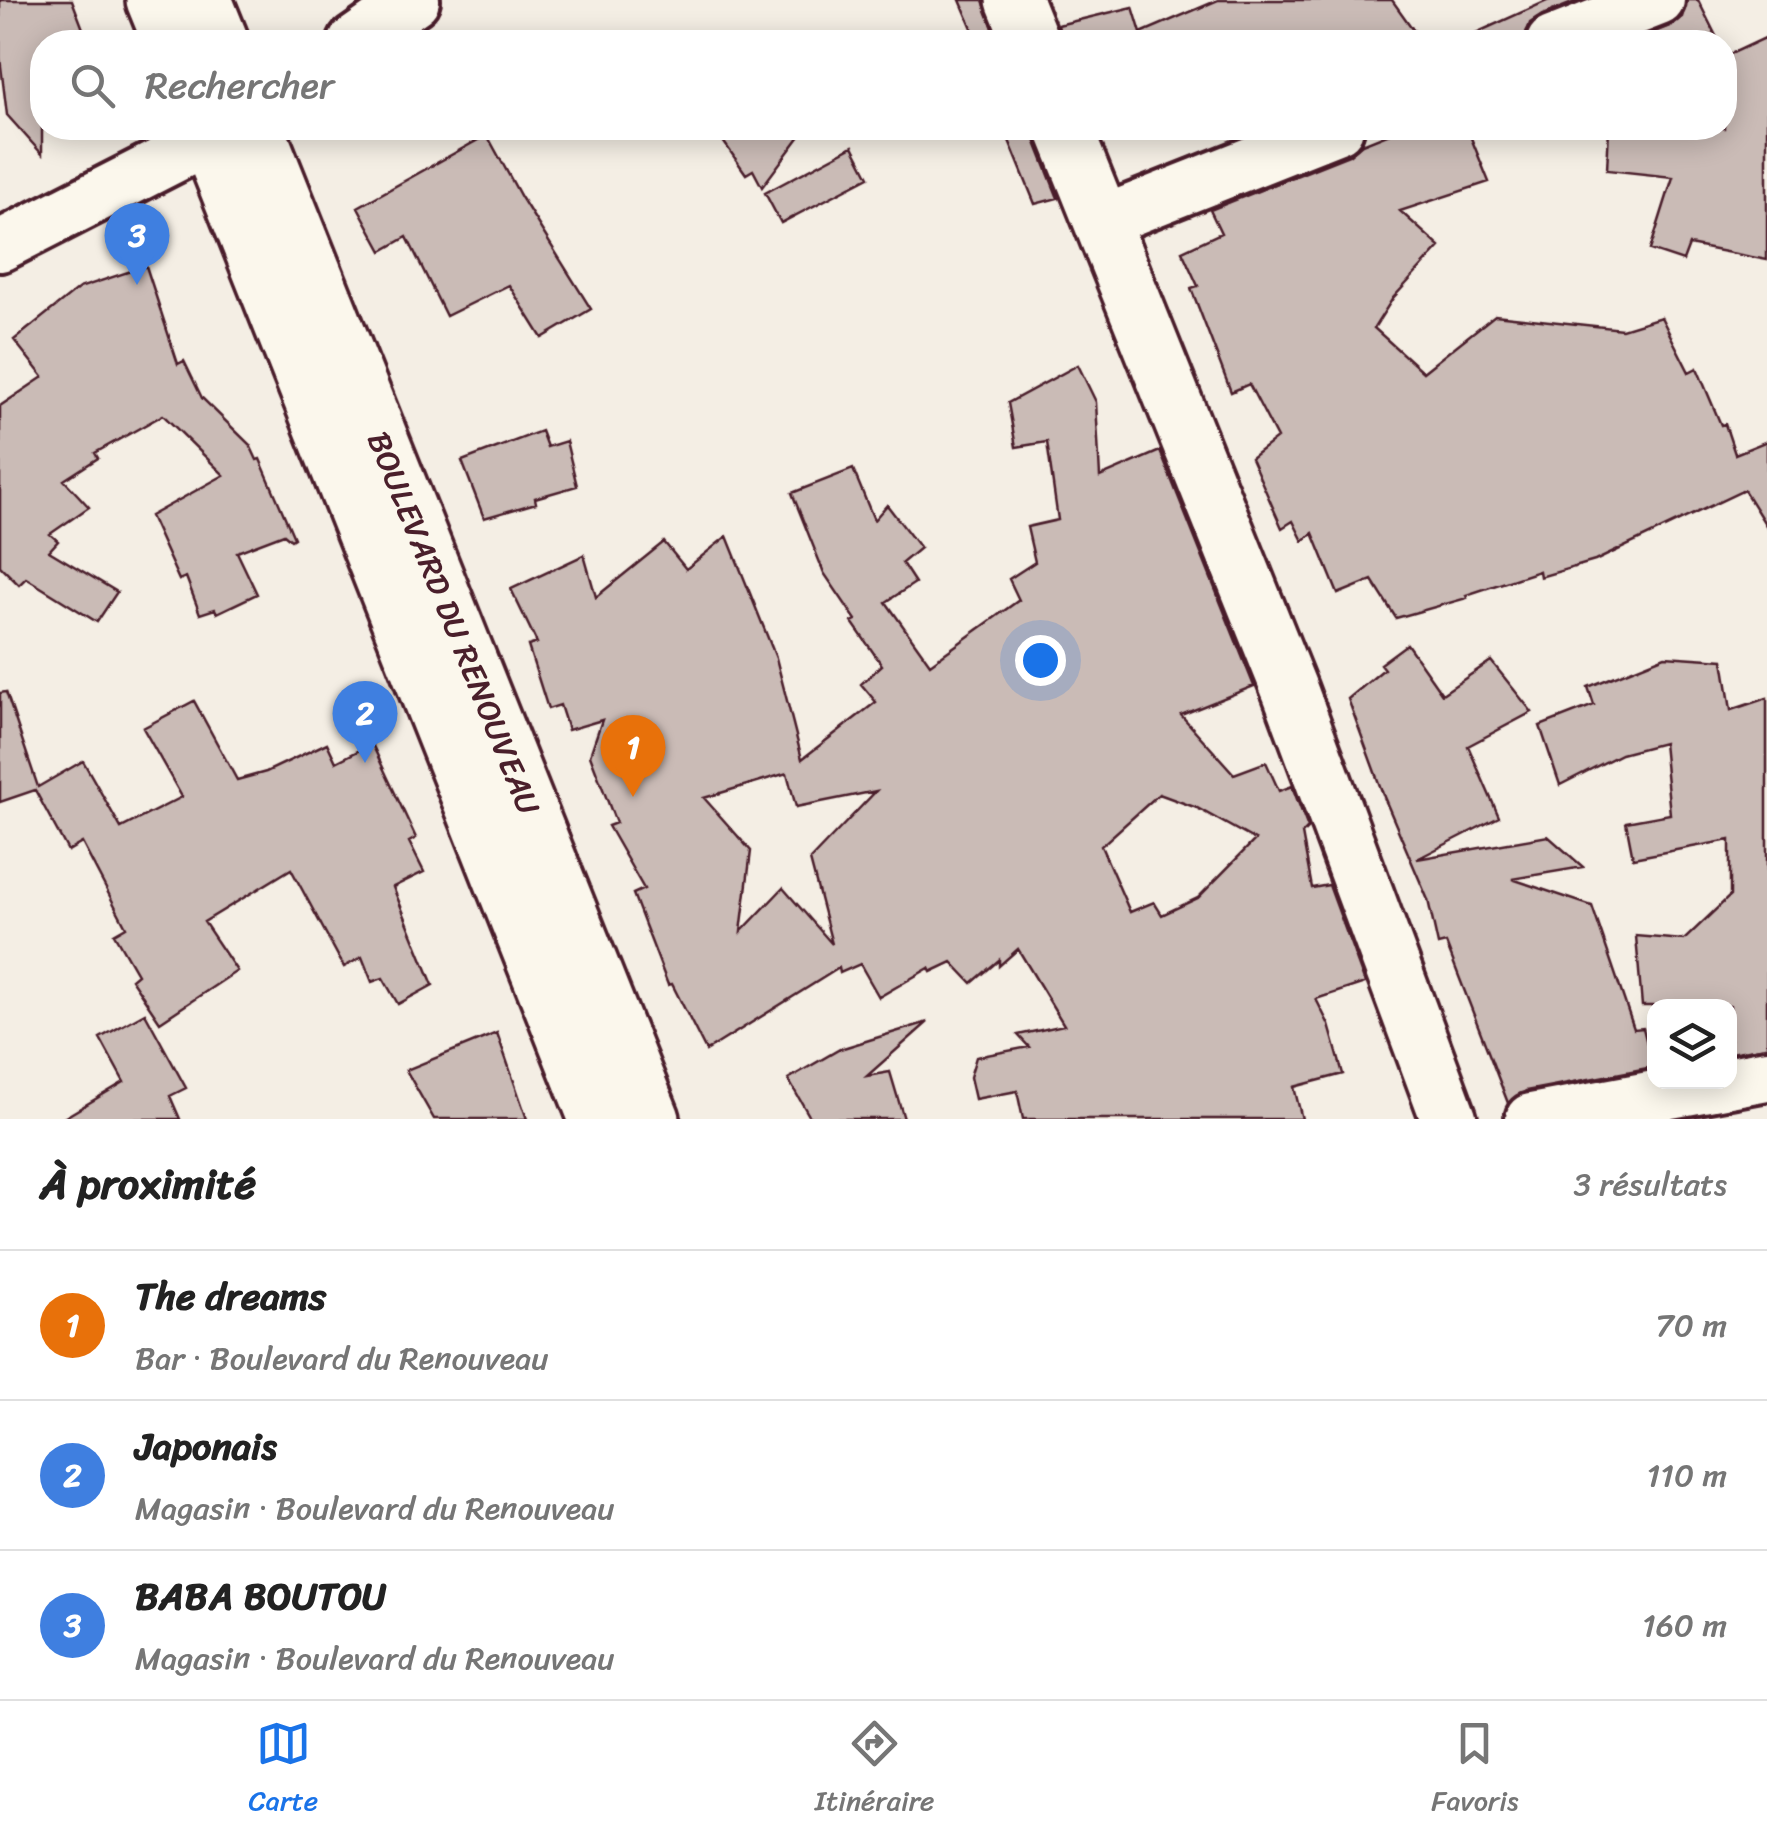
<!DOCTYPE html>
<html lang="fr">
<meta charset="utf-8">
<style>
body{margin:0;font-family:Sriracha,sans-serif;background:#f2f2f2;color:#222}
.controls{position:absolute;right:30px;bottom:30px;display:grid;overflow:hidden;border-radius:20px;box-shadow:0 5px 25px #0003}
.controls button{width:90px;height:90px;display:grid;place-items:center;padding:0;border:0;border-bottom:2px solid #e0e0e0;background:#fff;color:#222;font:50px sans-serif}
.you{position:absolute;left:1040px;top:660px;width:35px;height:35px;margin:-25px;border:8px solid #fff;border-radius:50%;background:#1a73e8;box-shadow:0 0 0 15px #1a73e833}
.badge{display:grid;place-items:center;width:65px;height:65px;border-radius:50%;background:#1a73e8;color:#fff;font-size:32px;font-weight:700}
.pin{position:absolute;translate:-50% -82px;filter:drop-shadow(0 2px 5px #0008)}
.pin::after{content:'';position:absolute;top:52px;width:35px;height:30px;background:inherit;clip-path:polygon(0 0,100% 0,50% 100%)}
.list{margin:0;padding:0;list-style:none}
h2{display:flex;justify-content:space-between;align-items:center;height:130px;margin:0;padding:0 40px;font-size:42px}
h2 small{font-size:32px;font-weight:400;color:#767676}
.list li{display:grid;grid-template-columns:65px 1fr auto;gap:30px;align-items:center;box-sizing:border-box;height:150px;padding:0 40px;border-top:2px solid #e0e0e0}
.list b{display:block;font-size:38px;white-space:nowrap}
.list p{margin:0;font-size:32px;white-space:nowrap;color:#767676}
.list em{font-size:32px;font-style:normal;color:#767676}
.icon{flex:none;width:55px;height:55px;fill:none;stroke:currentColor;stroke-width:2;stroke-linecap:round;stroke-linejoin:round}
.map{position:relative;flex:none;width:1767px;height:1119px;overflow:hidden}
.search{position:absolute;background:#fff;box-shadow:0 5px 25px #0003;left:30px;right:30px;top:30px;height:110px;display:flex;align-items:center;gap:25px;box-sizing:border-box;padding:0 35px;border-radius:40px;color:#767676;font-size:38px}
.sheet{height:580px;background:#fff}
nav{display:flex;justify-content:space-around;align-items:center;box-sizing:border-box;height:140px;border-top:2px solid #e0e0e0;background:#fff;font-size:28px;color:#767676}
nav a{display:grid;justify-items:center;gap:5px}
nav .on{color:#1a73e8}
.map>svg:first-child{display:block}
.building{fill:#cabbb6;stroke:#4a1f2b;stroke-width:2.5;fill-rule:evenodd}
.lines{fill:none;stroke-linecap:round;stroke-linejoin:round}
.minor-casing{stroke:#4a1f2b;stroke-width:58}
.secondary-casing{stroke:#4a1f2b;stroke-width:62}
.primary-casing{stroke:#4a1f2b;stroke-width:62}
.minor{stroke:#fbf7ec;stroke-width:50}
.secondary{stroke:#fbf7ec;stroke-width:55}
.primary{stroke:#fbf7ec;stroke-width:55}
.labels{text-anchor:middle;stroke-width:10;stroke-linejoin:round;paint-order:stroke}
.street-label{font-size:32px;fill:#4a1f2b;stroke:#fbf7ec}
</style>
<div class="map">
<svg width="1767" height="1119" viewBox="0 0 1767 1119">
<rect width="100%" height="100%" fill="#f4eee4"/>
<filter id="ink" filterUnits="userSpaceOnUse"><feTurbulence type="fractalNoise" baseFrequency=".01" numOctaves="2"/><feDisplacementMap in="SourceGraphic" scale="20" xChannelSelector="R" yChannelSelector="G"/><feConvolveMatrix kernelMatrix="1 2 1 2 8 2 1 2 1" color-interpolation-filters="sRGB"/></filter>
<g filter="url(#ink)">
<path class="building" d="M0 0H72L88 42H42V154L7 115 0 58Z
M960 0H983L998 42H978Z
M1218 0H1392L1422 42H1062L1058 25 1133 7 1141 33Z
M1549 0H1580L1542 15 1530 23 1524 42H1456Z
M1687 0H1698L1719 42H1629L1670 26 1682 17Z
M1767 37V260L1689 245 1683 261 1650 250 1673 177 1607 170 1609 128H1724V57Z
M714 128H806L762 187 753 170 746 174Z
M1004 128H1033L1035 140 1058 198 1035 204Z
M1402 128H1467L1489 182 1400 211 1440 247 1393 298 1374 328 1423 372 1495 315 1622 329 1661 317 1689 372 1697 368 1721 425 1725 424 1735 454 1767 441V527L1744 490 1595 561 1540 577 1539 571 1466 595 1467 598 1396 618 1372 580 1338 594 1313 533 1303 541 1293 521 1282 528 1251 458 1277 438 1249 384 1231 392 1191 288 1198 286 1182 251 1221 233 1210 210 1349 155 1362 144Z
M487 135 521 197 591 309 542 338 509 285 446 316 407 237 382 251 358 207Z
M853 146 869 177 781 223 765 193Z
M146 266 178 364 184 361 202 398 250 445 257 460 260 459 294 538 291 540 284 534 237 552 257 594 217 613 215 609 200 614 186 577 179 580 150 516 224 475 163 415 95 453 98 458 64 480 89 507 50 534 58 541 49 551 117 592 97 622 26 578 19 585 0 566V406L43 377 14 340 79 288Z
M1078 365 1096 402 1100 477 1160 451 1254 686 1181 715 1234 774 1266 762 1279 791 1292 786 1308 828 1302 834 1312 888 1329 885 1365 983 1316 999 1329 1025 1343 1074 1294 1087 1302 1119H1023L1017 1091 975 1099 970 1077 976 1057 1029 1047 1018 1035 1064 1025 1018 949 999 966V960L972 983 952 962 931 972 929 968 879 997 860 964 840 973 839 968 706 1051 672 984 668 985 633 894 644 889 608 826 616 823 590 755 602 720 568 730 560 705 548 709 528 646 537 643 511 589 584 555 596 597 664 542 686 569 727 536 776 658 802 759 876 702 861 684 882 665 852 622 856 620 824 573 792 493 853 469 874 520 887 505 920 548 902 563 915 583 886 602 930 664 1019 600 1009 579 1035 562 1027 527 1058 520 1047 442 1016 447 1008 403ZM787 773 796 807 876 791 810 860 832 944 783 888 741 932 751 851 704 798ZM1159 794 1197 808 1255 840 1198 898 1162 915 1154 902 1130 912 1101 846Z
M541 431 547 447 566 441 577 486 535 498 536 503 484 518 462 461Z
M1407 644 1442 694 1491 661 1532 712 1468 746 1499 817 1417 859 1548 836 1583 867 1512 879 1592 906 1634 1029 1643 1028 1653 1067 1526 1091 1508 1103 1446 943 1438 945 1428 900 1384 797 1348 699 1384 669 1380 664Z
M1665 656 1723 660 1731 710 1767 698V1047L1730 1053V1006H1642L1636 936 1684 940 1730 896V840L1633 858 1626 822 1670 814 1663 743 1621 754 1560 785 1540 726 1594 705 1588 687Z
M6 692 38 787 83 761 121 828 182 797 143 728 194 701 237 780 266 772 327 743 336 762 372 744 416 838 409 842 424 872 393 887 433 985 398 1004 383 978 372 982 362 957 344 967 291 869 204 922 237 971 160 1022 131 979 137 974 114 934 126 927 82 843 68 851 35 790 0 802V693Z
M145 1013 186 1088 170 1096 180 1119H62L124 1082 100 1038Z
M928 1022 867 1076 890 1072 904 1119H811L788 1079 840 1049Z
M497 1033 527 1119H434L406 1070Z"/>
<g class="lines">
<defs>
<path id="minor" d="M354 42 414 0
M1552 42 1659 0
M1101 222 1338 128
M0 246 231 128
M1531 1119 1767 1075"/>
<path id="secondary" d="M1014 0 1031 42
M1064 128 1290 691 1449 1119"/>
<path id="primary" d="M154 0 171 42
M204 0 221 42
M204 128 597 1119
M256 128 652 1119"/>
</defs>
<use href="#minor" class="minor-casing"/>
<use href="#secondary" class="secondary-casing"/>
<use href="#primary" class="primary-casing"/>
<use href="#minor" class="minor"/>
<use href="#secondary" class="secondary"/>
<use href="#primary" class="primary"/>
</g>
</g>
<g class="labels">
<g class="street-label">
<text transform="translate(454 623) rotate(68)" y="11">BOULEVARD DU RENOUVEAU</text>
</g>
</g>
</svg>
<div class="controls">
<button><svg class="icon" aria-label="layers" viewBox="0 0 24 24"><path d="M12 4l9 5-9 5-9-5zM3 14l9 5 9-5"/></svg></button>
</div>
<div class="you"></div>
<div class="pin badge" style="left:633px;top:797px;background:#e8710a">1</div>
<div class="pin badge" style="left:365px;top:763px;background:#3f7fe0">2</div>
<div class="pin badge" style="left:137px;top:285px;background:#3f7fe0">3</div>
<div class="search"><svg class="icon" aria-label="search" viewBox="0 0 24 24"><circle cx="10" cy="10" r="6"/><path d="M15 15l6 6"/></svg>Rechercher</div>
</div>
<section class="sheet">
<h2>À proximité<small>3 résultats</small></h2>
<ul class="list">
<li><span class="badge" style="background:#e8710a">1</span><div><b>The dreams</b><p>Bar · Boulevard du Renouveau</p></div><em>70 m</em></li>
<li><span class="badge" style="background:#3f7fe0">2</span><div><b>Japonais</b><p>Magasin · Boulevard du Renouveau</p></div><em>110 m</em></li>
<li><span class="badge" style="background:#3f7fe0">3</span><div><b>BABA BOUTOU</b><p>Magasin · Boulevard du Renouveau</p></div><em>160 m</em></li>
</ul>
</section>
<nav>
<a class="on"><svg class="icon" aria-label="map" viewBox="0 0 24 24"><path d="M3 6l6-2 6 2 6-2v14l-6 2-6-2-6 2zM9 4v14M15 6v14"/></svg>Carte</a>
<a><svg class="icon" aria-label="directions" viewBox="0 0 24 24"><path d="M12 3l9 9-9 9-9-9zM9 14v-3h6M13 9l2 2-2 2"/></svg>Itinéraire</a>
<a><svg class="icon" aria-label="saved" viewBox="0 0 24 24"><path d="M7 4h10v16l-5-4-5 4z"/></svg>Favoris</a>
</nav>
